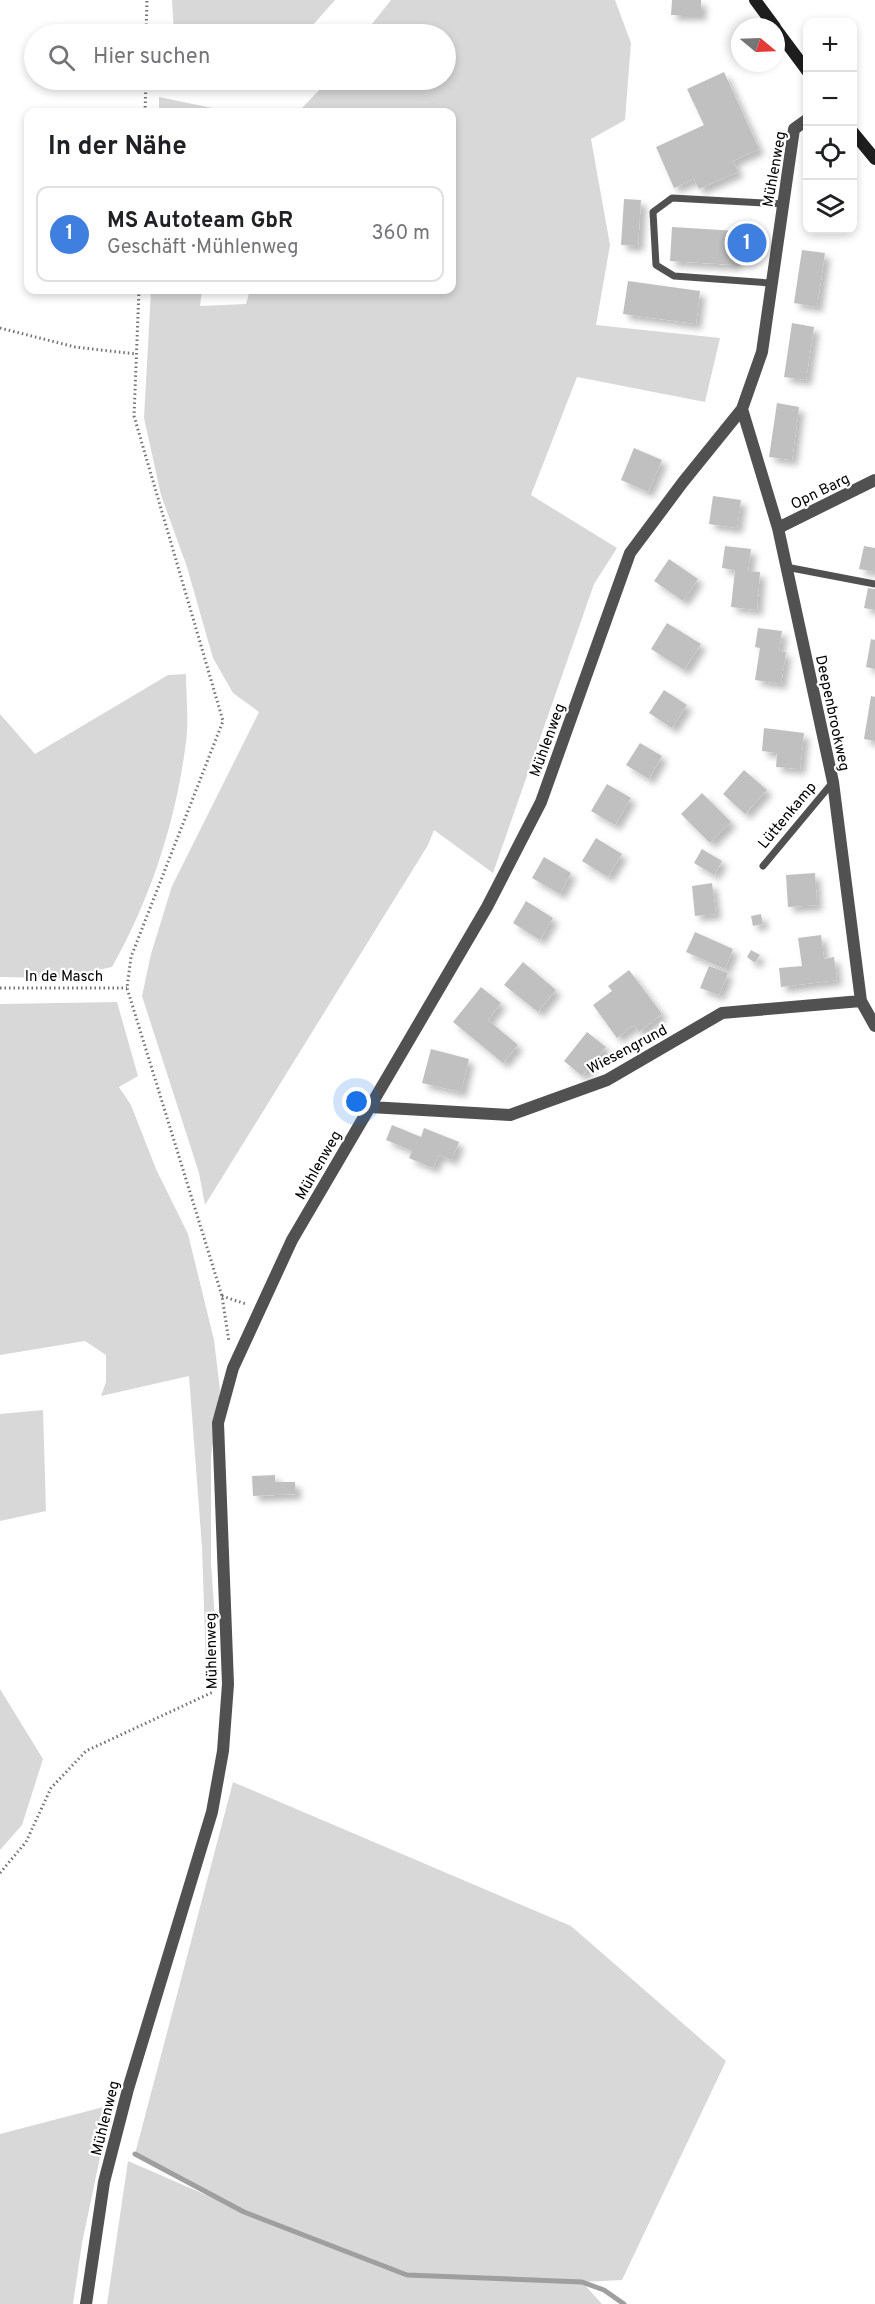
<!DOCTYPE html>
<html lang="de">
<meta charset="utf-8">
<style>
body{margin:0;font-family:Overpass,sans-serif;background:#f6f6f6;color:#202124}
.controls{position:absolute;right:18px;top:18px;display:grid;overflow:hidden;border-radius:12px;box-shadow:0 3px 9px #0003}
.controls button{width:54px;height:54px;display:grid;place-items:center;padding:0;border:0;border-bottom:2px solid #e0e0e0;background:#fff;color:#202124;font:30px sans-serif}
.compass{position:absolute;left:731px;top:18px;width:54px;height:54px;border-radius:50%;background:#fff;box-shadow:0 3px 9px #0003;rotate:109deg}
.you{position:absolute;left:357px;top:1102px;width:21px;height:21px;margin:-15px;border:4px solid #fff;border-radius:50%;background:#1a73e8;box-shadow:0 0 0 9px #1a73e833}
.badge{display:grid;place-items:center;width:39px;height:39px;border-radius:50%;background:#1a73e8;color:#fff;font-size:20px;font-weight:700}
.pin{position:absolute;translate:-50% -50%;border:3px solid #fff;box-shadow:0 2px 6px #0006}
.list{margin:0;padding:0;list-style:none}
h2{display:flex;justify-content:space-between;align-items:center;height:78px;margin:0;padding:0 24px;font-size:26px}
h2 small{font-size:20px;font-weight:400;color:#757577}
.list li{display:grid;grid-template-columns:39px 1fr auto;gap:18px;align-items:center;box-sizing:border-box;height:96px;margin:0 12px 12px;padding:0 12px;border:2px solid #e0e0e0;border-radius:12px}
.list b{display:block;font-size:22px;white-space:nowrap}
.list p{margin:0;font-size:20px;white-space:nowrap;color:#757577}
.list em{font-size:20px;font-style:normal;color:#757577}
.icon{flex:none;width:33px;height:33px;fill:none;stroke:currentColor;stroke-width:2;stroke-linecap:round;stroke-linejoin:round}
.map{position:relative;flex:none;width:875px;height:2304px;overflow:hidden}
.search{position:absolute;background:#fff;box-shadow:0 3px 9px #0003;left:24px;top:24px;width:432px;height:66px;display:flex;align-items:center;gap:15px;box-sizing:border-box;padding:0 21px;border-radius:33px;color:#757577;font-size:22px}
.panel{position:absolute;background:#fff;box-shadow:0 3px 9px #0003;left:24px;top:108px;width:432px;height:186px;border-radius:12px}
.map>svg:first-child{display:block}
.green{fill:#d8d8d8}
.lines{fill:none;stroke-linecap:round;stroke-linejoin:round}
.stream{stroke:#9f9f9f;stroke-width:5}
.building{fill:#c0c0c0;filter:url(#shadow)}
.path{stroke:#737373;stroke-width:3;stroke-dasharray:1.5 3;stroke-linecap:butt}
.lane{stroke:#515151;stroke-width:7}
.street{stroke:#515151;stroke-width:12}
.secondary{stroke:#1e1e1e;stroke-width:12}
.labels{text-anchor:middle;stroke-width:4.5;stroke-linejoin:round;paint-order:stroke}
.street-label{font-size:15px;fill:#000;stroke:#fff}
</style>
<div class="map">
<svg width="875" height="2304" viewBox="0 0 875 2304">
<defs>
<filter id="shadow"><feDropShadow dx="5.5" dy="5.5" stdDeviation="3" flood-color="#0004"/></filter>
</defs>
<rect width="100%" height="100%" fill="#fff"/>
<path class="green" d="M172 0H335L305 34H174Z
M391 0H615L631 43 625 120 591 139 610 245 596 325 720 338 705 402 577 377 531 495 617 548 594 584 493 873 434 830 428 845 205 1205 199 1173 142 996 151 954 172 886 259 712 233 693 213 658 187 567 161 495 144 418 151 290H202L200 306 246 304 250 290H452V112H298L329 80H446V34H364Z
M159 97 227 111V112H159Z
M186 674C186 696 189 720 186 742 176 821 151 898 112 967L60 978 0 977V714L35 754 168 675Z
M117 1002 138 1076 119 1087 131 1105 156 1169 188 1234 214 1340 220 1390 211 1457V1563L217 1649 206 1667 202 1547 189 1376 101 1396 106 1382V1355L85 1341 0 1355V1004Z
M43 1410 46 1511 0 1521V1414Z
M0 1689 43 1759 22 1825 0 1850Z
M233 1782 571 1926 726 2061 622 2280 582 2282 602 2304H107L128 2161 234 2207 135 2154Z
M111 2105 82 2243 73 2304H0V2134Z"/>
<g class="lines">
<path class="stream" d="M135 2154 244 2212 407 2275 582 2282 604 2290 624 2304"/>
</g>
<path class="building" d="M672 0H701V15H671Z
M724 72 759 149 733 161 738 172 699 189 694 179 674 188 656 147 704 125 687 89Z
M624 199 641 200 638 246 621 245Z
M672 227 737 231 735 265 670 261Z
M802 250 825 253 817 307 794 303Z
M628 281 700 291 696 324 623 314Z
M792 323 814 327 806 380 784 377Z
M777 403 799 407 792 460 769 457Z
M634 448 662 460 648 492 621 480Z
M713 496 741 500 737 528 709 524Z
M725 546 751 549 748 571 760 572 757 610 731 607 735 570 722 568Z
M864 546 875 548V572L859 569Z
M669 559 698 579 683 601 654 581Z
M868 588 875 589V610L864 608Z
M667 623 701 644 684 670 651 649Z
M758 628 782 631 779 651 786 652 781 684 755 680 760 648 755 647Z
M871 639 875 640V669L866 667Z
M664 690 687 705 672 728 649 713Z
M871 696 875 697V741L864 739Z
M764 728 804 733 800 769 776 767 777 753 762 751Z
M640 743 662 756 649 779 626 765Z
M744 770 767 790 745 814 723 794Z
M607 784 631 798 615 825 591 811Z
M702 793 731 822 710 843 681 814Z
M596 838 622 854 608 877 582 861Z
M702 849 722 861 714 875 694 863Z
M544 857 571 873 560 894 532 878Z
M815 873 817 905 788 907 786 875Z
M712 883 716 914 695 916 692 886Z
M526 901 553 918 540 940 513 923Z
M761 914 763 924 753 926 751 916Z
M695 932 733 949 725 969 686 952Z
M821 935 824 959 834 957 837 980 781 987 779 968 802 966 798 938Z
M751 950 760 955 755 963 747 957Z
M523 962 556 990 538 1012 504 985Z
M709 966 728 973 719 995 700 988Z
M629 970 662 1014 639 1032 634 1025 617 1038 593 1005 612 991 608 986Z
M481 987 501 1003 488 1020 518 1045 503 1063 453 1022Z
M587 1032 606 1047 582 1076 564 1061Z
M431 1049 469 1059 461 1092 422 1083Z
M392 1125 421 1137 424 1128 459 1142 452 1160 439 1155 433 1168 409 1158 412 1151 386 1140Z
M275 1475V1482H295L296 1494 253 1496 252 1476Z"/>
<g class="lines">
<path class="path" d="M146 34 147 0
M145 112 146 80
M139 290 134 416 223 721 131 957 127 988 222 1296 229 1342
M0 328 75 347 136 354
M0 988H127
M222 1296 246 1304
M0 1873 26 1842 51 1788 86 1751 213 1692"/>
<path class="lane" d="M770 283 674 276 656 265 653 212 672 198 783 204
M786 567 875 584
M763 866 833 782"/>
<path class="street" d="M742 409 778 528 833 782 861 1001 875 1026
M778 528 875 480
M370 1107 510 1115 607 1080 722 1013 861 1001
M86 2304 104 2182 128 2089 212 1812 223 1751 228 1684 218 1423 233 1368 292 1240 487 907 541 802 630 553 683 482 742 409 762 352 794 129 808 119"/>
<path class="secondary" d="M755 0 775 27
M776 29 808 72
M852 131 875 159"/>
</g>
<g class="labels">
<g class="street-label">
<text transform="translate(774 169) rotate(-80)" y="5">Mühlenweg</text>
<text transform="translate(820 491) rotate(-26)" y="5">Opn Barg</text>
<text transform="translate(833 713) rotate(78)" y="5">Deepenbrookweg</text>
<text transform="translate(547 740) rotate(-70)" y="5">Mühlenweg</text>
<text transform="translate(787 815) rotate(-50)" y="5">Lüttenkamp</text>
<text x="64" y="981">In de Masch</text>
<text transform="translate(627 1049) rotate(-28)" y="5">Wiesengrund</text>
<text transform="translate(318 1165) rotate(-60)" y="5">Mühlenweg</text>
<text transform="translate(211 1651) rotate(-91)" y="5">Mühlenweg</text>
<text transform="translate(105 2118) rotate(-76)" y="5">Mühlenweg</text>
</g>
</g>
</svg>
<div class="controls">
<button>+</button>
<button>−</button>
<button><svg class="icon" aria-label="locate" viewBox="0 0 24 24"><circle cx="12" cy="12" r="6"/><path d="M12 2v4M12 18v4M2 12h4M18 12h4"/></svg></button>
<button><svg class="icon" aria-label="layers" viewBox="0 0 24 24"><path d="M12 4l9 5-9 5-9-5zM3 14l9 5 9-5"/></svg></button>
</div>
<svg class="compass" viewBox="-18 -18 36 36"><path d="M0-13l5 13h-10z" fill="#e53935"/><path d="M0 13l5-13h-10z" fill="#757577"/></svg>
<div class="you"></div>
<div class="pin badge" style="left:747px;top:243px;background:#3f7fe0">1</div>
<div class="search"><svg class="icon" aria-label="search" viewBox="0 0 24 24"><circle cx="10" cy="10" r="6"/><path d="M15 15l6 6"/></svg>Hier suchen</div>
<section class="panel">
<h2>In der Nähe<small></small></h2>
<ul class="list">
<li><span class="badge" style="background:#3f7fe0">1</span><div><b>MS Autoteam GbR</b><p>Geschäft · Mühlenweg</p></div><em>360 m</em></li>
</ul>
</section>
</div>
